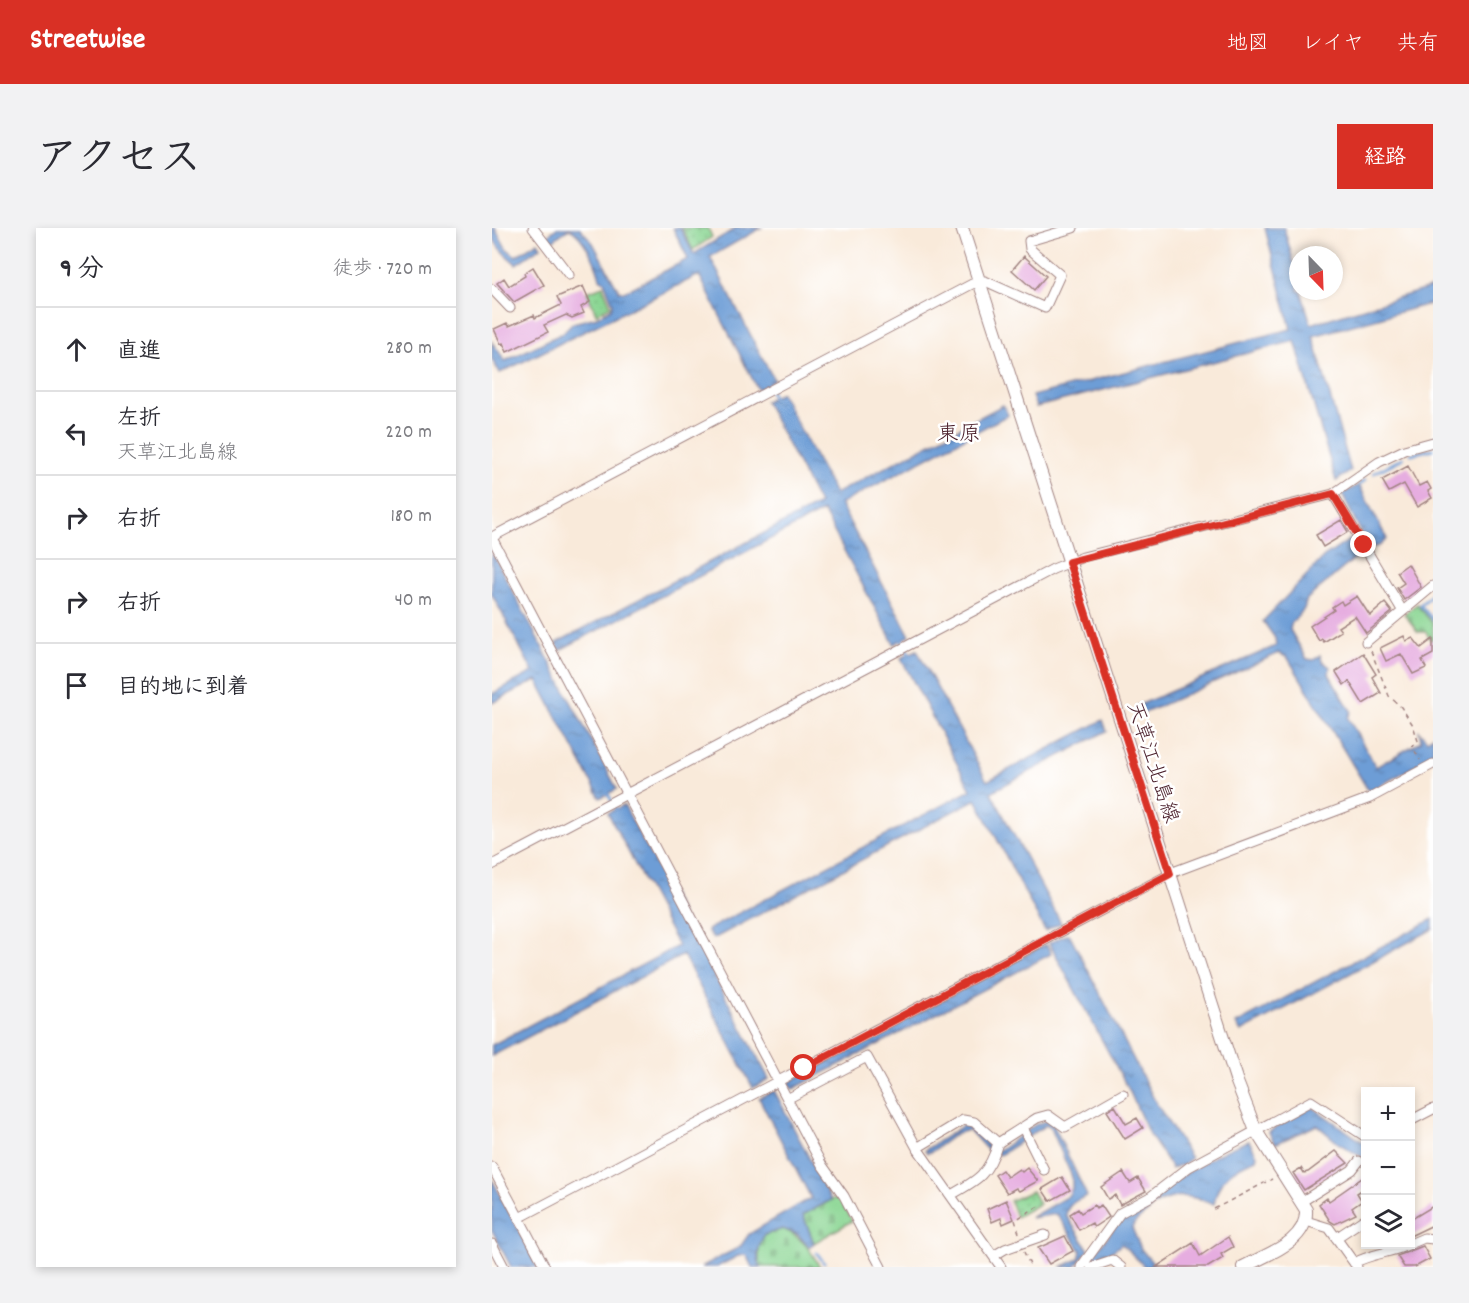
<!DOCTYPE html>
<html lang="ja">
<meta charset="utf-8">
<style>
body{margin:0;font-family:Dekko,"Klee One",sans-serif;background:#f2f2f3;color:#2b2b33}
.controls{position:absolute;right:18px;bottom:18px;display:grid;overflow:hidden;border-radius:0px;box-shadow:0 3px 9px #0003}
.controls button{width:54px;height:54px;display:grid;place-items:center;padding:0;border:0;border-bottom:2px solid #e1e1e2;background:#fff;color:#2b2b33;font:30px sans-serif}
.compass{position:absolute;left:797px;top:18px;width:54px;height:54px;border-radius:50%;background:#fff;box-shadow:0 3px 9px #0003;rotate:157deg}
.stop{position:absolute;width:18px;height:18px;margin:-14px;border:4px solid #d93025;border-radius:50%;background:#fff}
.stop.end{background:#d93025;border-color:#fff;box-shadow:0 2px 6px #0008}
.list{margin:0;padding:0;list-style:none}
h2{display:flex;justify-content:space-between;align-items:center;height:78px;margin:0;padding:0 24px;font-size:26px}
h2 small{font-size:20px;font-weight:400;color:#7c7c81}
.list li{display:grid;grid-template-columns:39px 1fr auto;gap:18px;align-items:center;box-sizing:border-box;height:84px;padding:0 24px;border-top:2px solid #e1e1e2}
.list b{display:block;font-size:22px;white-space:nowrap}
.list p{margin:0;font-size:20px;white-space:nowrap;color:#7c7c81}
.list em{font-size:20px;font-style:normal;color:#7c7c81}
.icon{flex:none;width:33px;height:33px;fill:none;stroke:currentColor;stroke-width:2;stroke-linecap:round;stroke-linejoin:round}
.map{position:relative;flex:none;width:941px;height:1039px;overflow:hidden;border-radius:0px}
header{display:flex;align-items:center;gap:36px;box-sizing:border-box;height:84px;padding:0 30px;background:#d93025;color:#fff}
header strong{font-size:28px}
nav{display:flex;gap:33px;margin-inline-start:auto;font-size:21px}
.intro{display:flex;align-items:center;justify-content:space-between;box-sizing:border-box;height:144px;padding:0 36px}
h1{margin:0;font-size:42px}
.button{padding:15px 27px;border-radius:0px;background:#d93025;color:#fff;font-size:21px;font-weight:700}
main{display:flex;gap:36px;padding:0 36px}
aside{flex:1;background:#fff;border-radius:0px;box-shadow:0 3px 9px #0003}
.map>svg:first-child{display:block}
.cemetery{fill:url(#cemetery-stones);stroke:#6a7a5e;stroke-width:1.5}
.garden{fill:url(#garden-dots);stroke:#6a7a5e;stroke-width:1.5}
.water{fill:url(#water-ripples);stroke:#5c5e80;stroke-width:1.5}
.lines{fill:none;stroke-linecap:round;stroke-linejoin:round}
.stream{stroke:#6d9dd6;stroke-width:3}
.building{fill:#e6ade0}
.minor-casing{stroke:#a28482;stroke-width:11}
.tertiary-casing{stroke:#a28482;stroke-width:14}
.path{stroke:#a28482;stroke-width:1.5;stroke-dasharray:4.5 4.5;stroke-linecap:butt}
.minor{stroke:#fff;stroke-width:9}
.tertiary{stroke:#fff;stroke-width:12}
.route{stroke:#d93025;stroke-width:8}
.labels{text-anchor:middle;stroke-width:5;stroke-linejoin:round;paint-order:stroke}
.street-label{font-size:21px;fill:#4a1f2b;stroke:#fff}
.neighbourhood-label{font-size:22px;fill:#4a1f2b;stroke:#fff}
</style>
<header>
<strong>Streetwise</strong>
<nav><a>地図</a><a>レイヤ</a><a>共有</a></nav>
</header>
<div class="intro"><h1>アクセス</h1><a class="button">経路</a></div>
<main>
<aside>
<h2>9 分<small>徒歩 · 720 m</small></h2>
<ul class="list">
<li><svg class="icon" aria-label="ahead" viewBox="0 0 24 24"><path d="M12 20V5M6 11l6-6 6 6"/></svg><div><b>直進</b></div><em>280 m</em></li>
<li><svg class="icon" aria-label="left" viewBox="0 0 24 24"><path d="M17 20v-9H6M10 6l-5 5 5 5"/></svg><div><b>左折</b><p>天草江北島線</p></div><em>220 m</em></li>
<li><svg class="icon" aria-label="right" viewBox="0 0 24 24"><path d="M7 20v-9h11M14 6l5 5-5 5"/></svg><div><b>右折</b></div><em>180 m</em></li>
<li><svg class="icon" aria-label="right" viewBox="0 0 24 24"><path d="M7 20v-9h11M14 6l5 5-5 5"/></svg><div><b>右折</b></div><em>40 m</em></li>
<li><svg class="icon" aria-label="arrive" viewBox="0 0 24 24"><path d="M6 21V4h12l-3 4 3 4H6"/></svg><div><b>目的地に到着</b></div></li>
</ul>
</aside>
<div class="map">
<svg width="941" height="1039" viewBox="0 0 941 1039">
<defs>
<pattern id="cemetery-stones" width="16" height="16" patternUnits="userSpaceOnUse" patternTransform="scale(1.5)"><rect width="16" height="16" fill="#89d592"/><path d="M2 7V4a2 2 0 0 1 4 0v3zM10 15v-3a2 2 0 0 1 4 0v3z" fill="#78b67e"/></pattern>
<pattern id="garden-dots" width="8" height="8" patternUnits="userSpaceOnUse" patternTransform="scale(1.5)"><rect width="8" height="8" fill="#89d592"/><path d="M2 2h.1M6 6h.1" fill="none" stroke="#78b67e" stroke-width="1.8" stroke-linecap="round"/></pattern>
<pattern id="water-ripples" width="26" height="14" patternUnits="userSpaceOnUse" patternTransform="scale(1.5)"><rect width="26" height="14" fill="#6d9dd6"/><path d="M2 4q2-2 4 0t4 0M15 11q2-2 4 0t4 0" fill="none" stroke="#5c7fae"/></pattern>
</defs>
<rect width="100%" height="100%" fill="#fff"/>
<filter id="ink" filterUnits="userSpaceOnUse"><feTurbulence type="fractalNoise" baseFrequency=".0167" numOctaves="2"/><feDisplacementMap in="SourceGraphic" scale="12" xChannelSelector="R" yChannelSelector="G"/><feConvolveMatrix kernelMatrix="1 2 1 2 8 2 1 2 1" color-interpolation-filters="sRGB"/></filter>
<filter id="wash" filterUnits="userSpaceOnUse"><feTurbulence type="fractalNoise" baseFrequency=".008" numOctaves="4" result="noise"/><feDisplacementMap in="SourceGraphic" scale="24" xChannelSelector="R" yChannelSelector="G"/><feGaussianBlur stdDeviation="1.35" result="paint"/><feColorMatrix in="noise" values="0 0 0 0 0 0 0 0 0 0 0 0 0 0 0 0 0 1.4 0 .05"/><feComposite in="paint" operator="in"/></filter>
<g filter="url(#wash)">
<rect width="100%" height="100%" fill="#f9eada"/>
<path class="cemetery" d="M925 376 941 396V416L934 404H926L912 386Z
M347 968 360 993 322 1015 311 987Z
M291 1001C310 1009 318 1021 328 1039H269L267 1035V1017L272 1007Z"/>
<path class="garden" d="M190 0H216L220 9 201 22Z
M111 58 119 78 104 86 95 64Z
M540 963 547 976 524 989 518 973Z"/>
<path class="water" d="M0 0H3L14 20 24 28 46 14 49 19 24 36C13 26 0 17 0 0Z
M65 0H88L101 15 127 63 132 64 196 31 181 0H188L202 26 244 0H269L218 29 282 152 266 162 207 47 8 145 0 132V114L13 133 71 105 81 95 105 89 119 81 121 76 112 53 108 50C104 34 92 9 78 1 69 4 65 11 56 15L52 10Z
M773 0H792L806 50V63H809L819 96 941 59V75L821 108 859 243 844 253 803 113 544 179 540 168 799 101Z
M289 165 343 266 511 177 516 187 348 276 418 408 402 416 331 283 68 422 64 415 327 276 273 173Z
M867 257 895 311 887 318 877 320 850 266Z
M859 311 869 325 815 371 812 381 799 396 798 402 815 431 822 432 828 427 830 433 838 439 837 446 859 483 856 490 884 539 929 513 927 503 935 512 941 508V528L880 562H876L796 430 787 425 648 487 645 478 784 418 783 410 771 393 832 329Z
M0 324 125 561 108 570 45 452 0 475V466L41 444 0 366Z
M425 422 495 553 611 492 615 503 499 564 569 695 553 703 484 571 221 711 215 702 479 562 409 430Z
M132 577 277 851 261 860 191 727 0 828V817L186 718 116 585Z
M941 691V701L749 804 744 796Z
M575 706 578 707 664 875 699 930 690 938 688 937 680 941 656 904 637 862 557 715Z
M554 716 559 726 301 861 297 858V854Z
M282 862 339 972 311 987 322 1015 317 1019 306 1007 291 1001 272 1007C267 1016 263 1030 269 1039H260L254 1027 246 1028 225 1039H209L248 1019 257 1006 319 970 267 870Z
M819 878 873 916V931L846 915 825 897 783 916 777 904Z
M556 892 561 896 595 968C585 972 576 975 574 987L597 1022 583 1039H569L587 1031 589 1023 565 986 538 990 576 968 580 961V949L559 900 554 897 508 927 497 924 477 902 465 905 439 924 435 925 433 922 472 897 482 899 499 920 508 922 543 897Z
M757 913 765 927 764 931C741 940 726 950 722 976 695 967 687 964 660 978 656 988 644 988 640 1000L649 1021 664 1039H653L630 1016 615 1027 598 1032 631 988 653 976 663 974C674 953 734 920 757 913Z
M0 951 46 1039H19L0 1002Z"/>
<g class="lines">
<path class="stream" d="M275 156 281 169
M919 226 941 221
M882 245 911 230
M867 257 873 252
M941 366 928 377 941 392
M410 412 417 426
M116 566 124 581
M325 1025 332 1035"/>
</g>
<g id="blocks">
<path class="building" d="M532 28 554 48 542 62 520 42Z
M41 39 52 57 22 74 5 55 12 50 17 58 33 48 32 45Z
M91 58 98 74 89 79 92 85 80 90 74 87 52 97 56 104 15 124 11 115 9 116 2 101 15 95 17 98 42 87 43 90 69 77 65 69Z
M916 238 927 258 935 254 939 261 936 263 940 270 925 279 912 256 897 264 890 252Z
M849 292 856 304 831 319 824 307Z
M916 336 929 359 912 372 905 360 912 355 905 344Z
M865 368 878 388 893 375 900 384 874 405 863 388 846 399 849 403 832 414 830 411 827 413 818 398 842 382 840 379 849 373 851 377Z
M912 408 914 413 921 410 929 420 941 411V426L930 432 934 440 921 446 909 426 894 433 888 420Z
M871 425 884 446 880 449 889 465 871 476 857 453 852 457 844 444Z
M623 878 634 896 645 890 651 900 633 911 615 883Z
M844 923 856 935 812 962 801 945 809 940 812 945 816 944Z
M535 940 546 953 527 963 524 960 515 965 503 947 510 942 515 949 527 941 530 944Z
M631 944 638 955 646 950 654 963 628 977 623 967 616 971 609 959Z
M873 948V960L865 965 870 973 860 980 864 986 843 996 838 993 827 976 835 970 837 973Z
M570 949 578 962 558 973 550 961Z
M514 972 522 991 511 996 509 990 500 994 495 981Z
M602 977 604 980 609 977 617 989 602 999 600 995 587 1002 578 986 586 981 589 985Z
M941 978V997L918 1008V992Z
M573 1008 581 1023 557 1036 546 1020Z
M736 1009 741 1019 729 1026 731 1030 716 1039H664L701 1015 708 1028Z
M931 1018 938 1031 923 1039H912L905 1028Z"/>
</g>
</g>
<g filter="url(#ink)">
<use href="#blocks" fill-opacity="0" stroke="#a28482" stroke-width="1.5"/>
<g class="lines">
<defs>
<path id="minor" d="M41 0 77 47
M0 61 18 80
M841 266 910 382
M0 309 480 56 493 53 553 80 568 47 538 21 537 13 581 0
M0 310 330 937 352 968 389 1039
M874 414 941 358
M0 637 561 341 591 329 841 266 887 234 912 222 941 214
M295 871 375 829 425 920 509 1039
M918 893 941 881
M531 900 552 942
M425 920 471 892 482 894 506 915 545 890 556 887 573 899 631 866
M0 939 53 1039
M459 967C486 952 497 946 506 915
M809 974 860 942 867 933
M27 990 684 643 878 570 941 536
M814 993 837 1000 865 1039
M844 1010 874 990
M0 1016 12 1039
M918 1016 932 1010 941 1011
M503 1027 513 1021 553 1007
M862 1035C880 1025 900 1025 918 1016
M589 1039 628 985 658 969 697 939 819 873 874 909
M599 1039 620 1032 629 1039"/>
<path id="tertiary" d="M470 0 745 854 764 903 814 982C816 1014 775 1026 751 1039"/>
</defs>
<use href="#minor" class="minor-casing"/>
<use href="#tertiary" class="tertiary-casing"/>
<path class="path" d="M879 423 897 468 909 479 921 497 926 513 920 518 928 532
M722 981 780 951
M527 1005 523 992 550 976
M532 1024 539 1039"/>
<use href="#minor" class="minor"/>
<use href="#tertiary" class="tertiary"/>
</g>
</g>
<g class="lines" filter="url(#ink)">
<path class="route" d="M312 840 678 646 577 334 841 266 872 317"/>
</g>
<g class="labels">
<g class="street-label">
<text transform="translate(662 534) rotate(72)" y="7">天草江北島線</text>
</g>
<g class="neighbourhood-label">
<text x="467" y="212">東原</text>
</g>
</g>
</svg>
<div class="controls">
<button>+</button>
<button>−</button>
<button><svg class="icon" aria-label="layers" viewBox="0 0 24 24"><path d="M12 4l9 5-9 5-9-5zM3 14l9 5 9-5"/></svg></button>
</div>
<svg class="compass" viewBox="-18 -18 36 36"><path d="M0-13l5 13h-10z" fill="#e53935"/><path d="M0 13l5-13h-10z" fill="#7c7c81"/></svg>
<div class="stop" style="left:312px;top:840px"></div>
<div class="stop end" style="left:872px;top:317px"></div>
</div>
</main>
